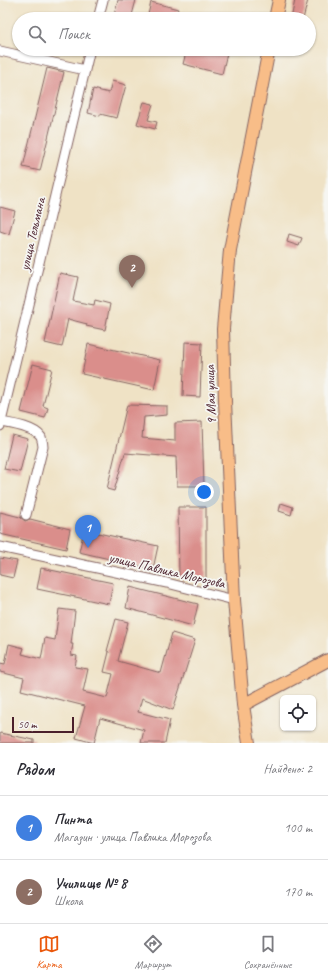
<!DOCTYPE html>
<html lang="ru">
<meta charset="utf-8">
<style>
body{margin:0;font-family:Caveat,sans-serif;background:#f7f7f7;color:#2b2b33}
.controls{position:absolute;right:12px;bottom:12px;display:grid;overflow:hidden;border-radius:6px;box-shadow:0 1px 3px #0004}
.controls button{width:36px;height:36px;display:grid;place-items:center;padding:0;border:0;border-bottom:1px solid #e1e1e2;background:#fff;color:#2b2b33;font:20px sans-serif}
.scale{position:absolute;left:12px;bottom:10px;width:62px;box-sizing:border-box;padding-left:4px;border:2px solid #4a1f2b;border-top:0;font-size:11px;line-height:14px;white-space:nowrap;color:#4a1f2b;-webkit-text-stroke:3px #f6f6f2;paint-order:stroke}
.you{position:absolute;left:204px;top:492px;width:14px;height:14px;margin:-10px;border:3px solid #fff;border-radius:50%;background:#1a73e8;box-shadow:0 0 0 6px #1a73e833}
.badge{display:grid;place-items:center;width:26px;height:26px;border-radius:50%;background:#ea580c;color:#fff;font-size:13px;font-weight:700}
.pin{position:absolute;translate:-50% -33px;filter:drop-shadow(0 1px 2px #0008)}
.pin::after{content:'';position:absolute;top:21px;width:14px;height:12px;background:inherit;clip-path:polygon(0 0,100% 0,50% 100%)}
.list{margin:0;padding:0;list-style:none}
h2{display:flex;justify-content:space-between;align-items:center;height:52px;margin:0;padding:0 16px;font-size:17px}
h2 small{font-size:13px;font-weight:400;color:#7c7c81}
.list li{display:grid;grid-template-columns:26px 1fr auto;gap:12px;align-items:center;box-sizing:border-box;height:64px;padding:0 16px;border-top:1px solid #e1e1e2}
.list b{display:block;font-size:15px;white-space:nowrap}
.list p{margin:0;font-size:13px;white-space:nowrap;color:#7c7c81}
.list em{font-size:13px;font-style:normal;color:#7c7c81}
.icon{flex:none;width:22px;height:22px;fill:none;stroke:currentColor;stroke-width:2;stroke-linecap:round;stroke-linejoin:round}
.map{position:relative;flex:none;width:328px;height:743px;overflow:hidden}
.search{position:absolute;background:#fff;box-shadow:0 1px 3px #0004;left:12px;right:12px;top:12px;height:44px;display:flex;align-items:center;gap:10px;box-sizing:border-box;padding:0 14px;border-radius:22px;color:#7c7c81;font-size:15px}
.sheet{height:180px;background:#fff}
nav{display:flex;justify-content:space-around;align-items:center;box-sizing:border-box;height:56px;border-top:1px solid #e1e1e2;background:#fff;font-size:11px;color:#7c7c81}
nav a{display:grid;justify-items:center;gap:2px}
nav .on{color:#ea580c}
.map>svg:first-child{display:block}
.building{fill:#da8e8b}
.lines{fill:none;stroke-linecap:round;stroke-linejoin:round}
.minor-casing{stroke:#846361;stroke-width:11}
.major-casing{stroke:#846361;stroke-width:14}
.minor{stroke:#fff;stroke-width:9}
.major{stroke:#f8bd88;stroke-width:12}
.labels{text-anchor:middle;stroke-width:3.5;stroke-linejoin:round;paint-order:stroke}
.street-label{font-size:14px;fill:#4a1f2b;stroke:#f6f6f2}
</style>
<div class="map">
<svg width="328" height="743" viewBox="0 0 328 743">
<rect width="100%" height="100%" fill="#f6f6f2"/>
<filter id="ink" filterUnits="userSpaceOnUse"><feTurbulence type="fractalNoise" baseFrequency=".025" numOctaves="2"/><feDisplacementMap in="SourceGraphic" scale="8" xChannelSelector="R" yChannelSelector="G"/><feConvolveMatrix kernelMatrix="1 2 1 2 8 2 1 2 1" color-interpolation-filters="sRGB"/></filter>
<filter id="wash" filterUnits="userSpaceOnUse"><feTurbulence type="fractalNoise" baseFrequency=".012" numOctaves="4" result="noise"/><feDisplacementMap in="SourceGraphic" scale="16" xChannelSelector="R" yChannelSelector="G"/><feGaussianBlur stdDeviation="0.9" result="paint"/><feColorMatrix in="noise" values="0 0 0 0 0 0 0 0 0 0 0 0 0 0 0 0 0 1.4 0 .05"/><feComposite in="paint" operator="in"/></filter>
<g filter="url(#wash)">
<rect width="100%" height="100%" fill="#efe2c5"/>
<g id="blocks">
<path class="building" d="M118 0H136L131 19H113Z
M295 0H308L303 19H291Z
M151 2 178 9 175 19H147Z
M187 49H228L222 74 183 64Z
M47 68 64 72 40 171 23 167Z
M112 81 126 85 117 118 100 114V116L88 113 93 89 109 93Z
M144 102 153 104 148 120 157 122 155 129 137 124Z
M0 207 15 211 9 234 0 231Z
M289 234 302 238 299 246 287 242Z
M60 273 78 277 73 301 94 305 95 300 110 304 105 330 86 326 87 324 68 319 62 347 45 343Z
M185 342 202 343 200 397 183 396Z
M88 344 160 360 154 390 82 374Z
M33 364 52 369 43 406 48 408 45 418 21 412Z
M127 405 167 406V415L144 417 142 438 175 441V423L202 422 204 486H177L176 457 125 453 114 491 107 489Z
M12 435 28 439 20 472 4 469Z
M281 503 293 507 291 515 279 511Z
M178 507H206V578H179Z
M0 512 20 517 25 521 30 519 70 529 66 549 0 534Z
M84 530 158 546 153 569 79 552Z
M0 558 17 561 13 578 0 575Z
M41 568 113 583 109 604 37 589Z
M130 587 198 604 193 626 126 608Z
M59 609 75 611 71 644H73L71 655 77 656 75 667 88 669 83 692 107 698 113 674 104 672 109 652 107 651 116 619 128 622 118 661 161 673 172 633 195 640 173 710 142 698 138 712 170 720 165 743H141L144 730 100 718 94 743 76 738 85 706 21 690 24 678 0 672V663L5 664 9 644 24 648 22 654 41 659 45 638 55 640Z
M0 733 34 740V743H0Z"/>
</g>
</g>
<g filter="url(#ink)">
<use href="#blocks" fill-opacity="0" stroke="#846361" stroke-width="1"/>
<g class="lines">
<defs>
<path id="minor" d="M98 19 103 0
M0 51 85 70
M1 422C12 424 34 427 41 437 42 440 43 444 43 447L26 515
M0 426 90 49
M0 547 167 583 234 600"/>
<path id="major" d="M275 19 279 0
M243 705 328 660
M249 743 243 705 234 600 225 401 223 329 230 250 269 49"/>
</defs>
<use href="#minor" class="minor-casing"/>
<use href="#major" class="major-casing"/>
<use href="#minor" class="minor"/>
<use href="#major" class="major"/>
</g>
</g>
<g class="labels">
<g class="street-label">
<text transform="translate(32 234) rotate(-77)" y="5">улица Тельмана</text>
<text transform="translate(210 395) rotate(-92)" y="5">9 Мая улица</text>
<text transform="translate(167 570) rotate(13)" y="5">улица Павлика Морозова</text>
</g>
</g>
</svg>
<div class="controls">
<button><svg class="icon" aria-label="locate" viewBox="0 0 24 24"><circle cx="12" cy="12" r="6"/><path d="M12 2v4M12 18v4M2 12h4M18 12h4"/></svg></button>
</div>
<div class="scale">50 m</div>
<div class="you"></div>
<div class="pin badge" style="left:88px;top:548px;background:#3f7fe0">1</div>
<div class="pin badge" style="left:132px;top:288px;background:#8d6e63">2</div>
<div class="search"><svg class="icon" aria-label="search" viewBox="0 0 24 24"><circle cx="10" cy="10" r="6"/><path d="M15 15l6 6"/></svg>Поиск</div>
</div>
<section class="sheet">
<h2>Рядом<small>Найдено: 2</small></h2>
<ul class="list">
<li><span class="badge" style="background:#3f7fe0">1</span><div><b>Пинта</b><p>Магазин · улица Павлика Морозова</p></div><em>100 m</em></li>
<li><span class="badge" style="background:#8d6e63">2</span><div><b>Училище № 8</b><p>Школа</p></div><em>170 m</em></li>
</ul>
</section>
<nav>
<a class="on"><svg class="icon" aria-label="map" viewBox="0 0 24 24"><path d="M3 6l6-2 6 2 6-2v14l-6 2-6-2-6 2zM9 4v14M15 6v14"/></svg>Карта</a>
<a><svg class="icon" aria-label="directions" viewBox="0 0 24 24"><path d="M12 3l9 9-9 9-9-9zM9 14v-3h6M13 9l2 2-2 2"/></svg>Маршрут</a>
<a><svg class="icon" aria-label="saved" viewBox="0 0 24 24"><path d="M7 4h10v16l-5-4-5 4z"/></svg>Сохранённые</a>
</nav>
